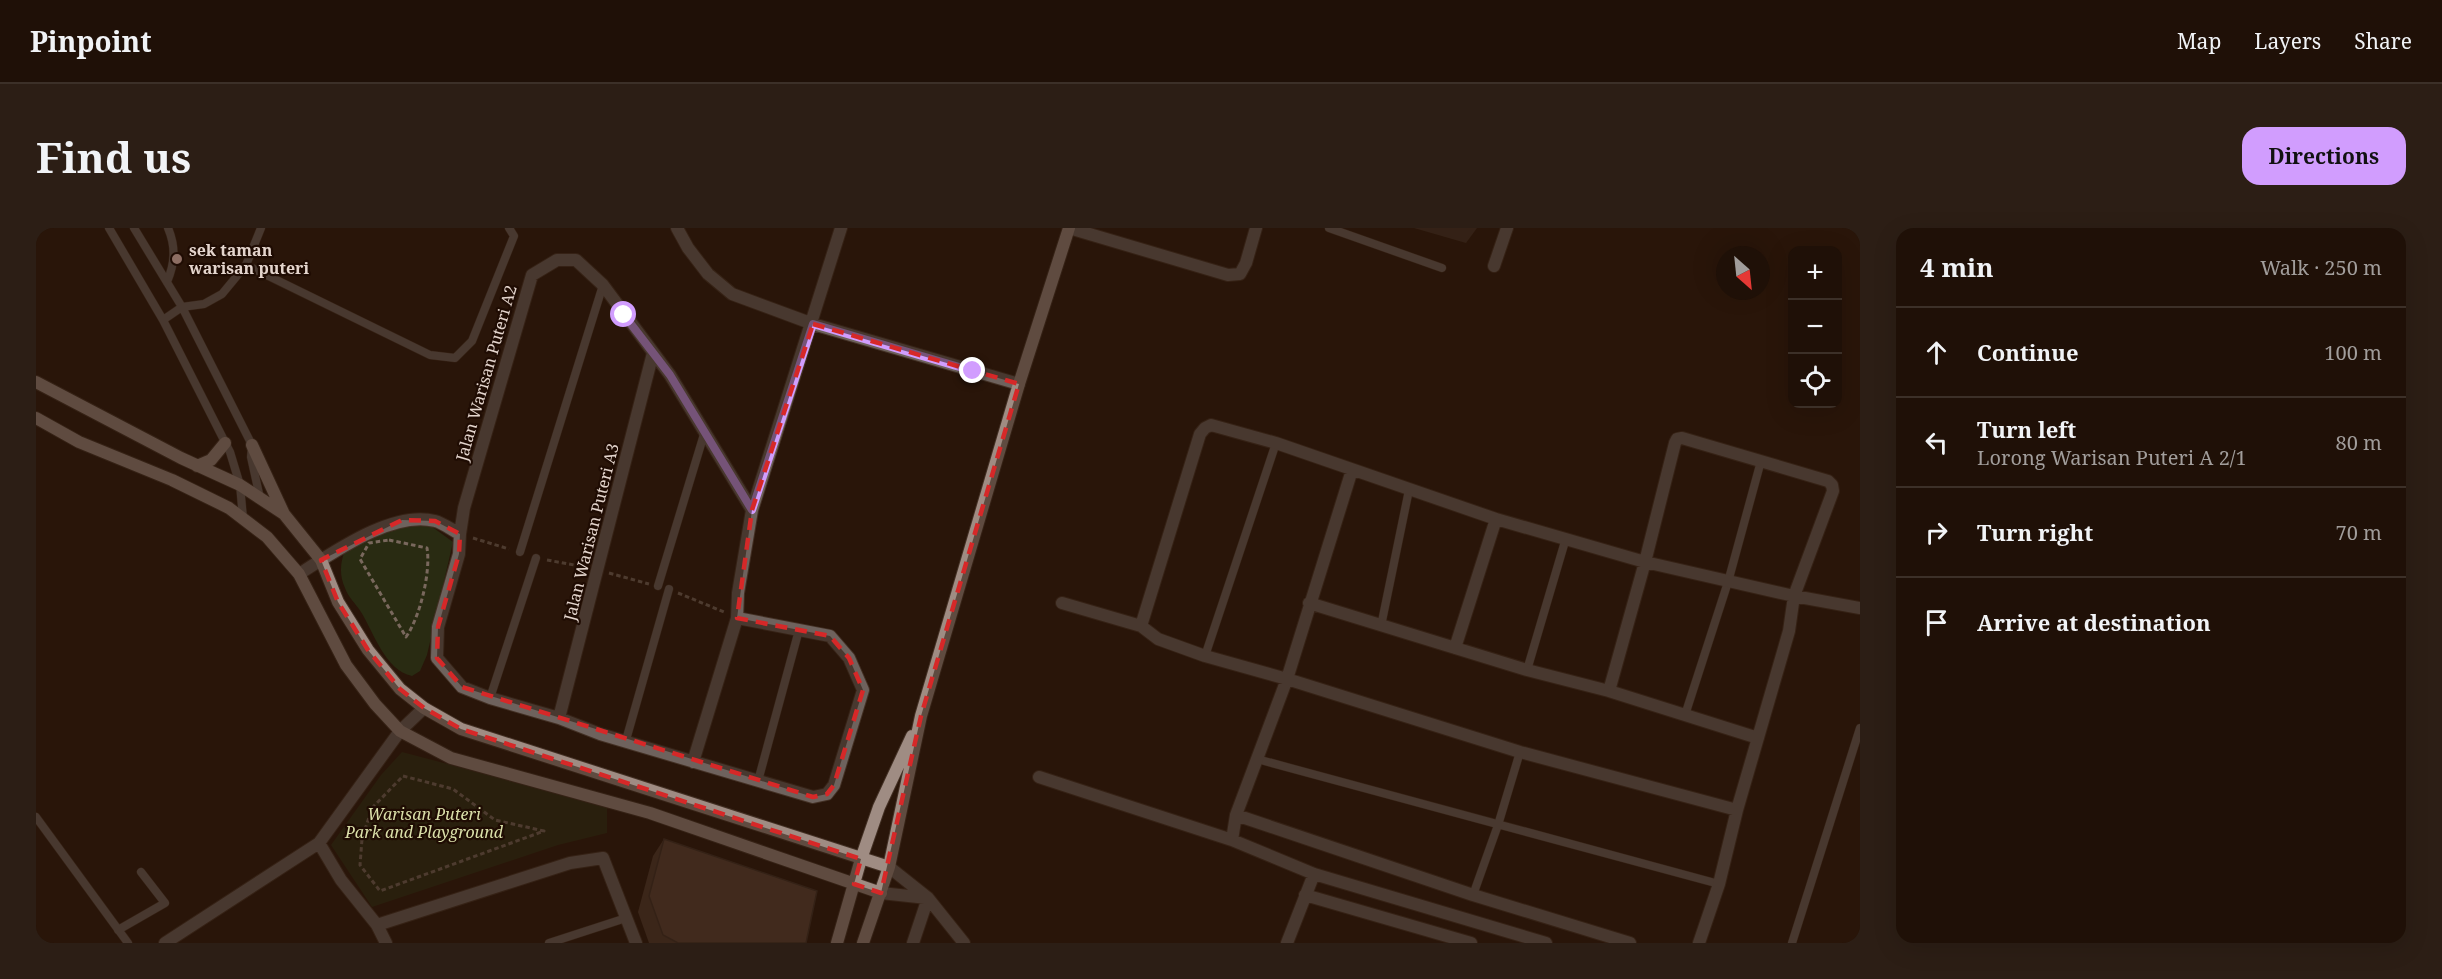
<!DOCTYPE html>
<meta charset="utf-8">
<style>
body{margin:0;font-family:"Noto Serif",serif;background:#2c1e15;color:#f1f3f6}
.controls{position:absolute;right:18px;top:18px;display:grid;overflow:hidden;border-radius:12px;box-shadow:0 6px 24px #0002}
.controls button{width:54px;height:54px;display:grid;place-items:center;padding:0;border:0;border-bottom:2px solid #3c3028;background:#1f1007;color:#f1f3f6;font:30px sans-serif}
.compass{position:absolute;left:1680px;top:18px;width:54px;height:54px;border-radius:50%;background:#1f1007;box-shadow:0 6px 24px #0002;rotate:153deg}
.stop{position:absolute;width:18px;height:18px;margin:-14px;border:4px solid #d19dfe;border-radius:50%;background:#fff}
.stop.end{background:#d19dfe;border-color:#fff;box-shadow:0 2px 6px #0008}
.list{margin:0;padding:0;list-style:none}
h2{display:flex;justify-content:space-between;align-items:center;height:78px;margin:0;padding:0 24px;font-size:26px}
h2 small{font-size:20px;font-weight:400;color:#a19d9b}
.list li{display:grid;grid-template-columns:39px 1fr auto;gap:18px;align-items:center;box-sizing:border-box;height:90px;padding:0 24px;border-top:2px solid #3c3028}
.list b{display:block;font-size:22px;white-space:nowrap}
.list p{margin:0;font-size:20px;white-space:nowrap;color:#a19d9b}
.list em{font-size:20px;font-style:normal;color:#a19d9b}
.icon{flex:none;width:33px;height:33px;fill:none;stroke:currentColor;stroke-width:2;stroke-linecap:round;stroke-linejoin:round}
.map{position:relative;flex:none;width:1824px;height:715px;overflow:hidden;border-radius:18px}
header{display:flex;align-items:center;gap:36px;box-sizing:border-box;height:84px;padding:0 30px;background:#1f1007;border-bottom:2px solid #3c3028}
header strong{font-size:28px}
nav{display:flex;gap:33px;margin-inline-start:auto;font-size:21px}
.intro{display:flex;align-items:center;justify-content:space-between;box-sizing:border-box;height:144px;padding:0 36px}
h1{margin:0;font-size:42px}
.button{padding:15px 27px;border-radius:18px;background:#d19dfe;color:#111;font-size:21px;font-weight:700}
main{display:flex;gap:36px;padding:0 36px}
aside{flex:1;background:#1f1007;border-radius:18px;box-shadow:0 6px 24px #0002}
.map>svg:first-child{display:block}
.green{fill:#292b12}
.lines{fill:none;stroke-linecap:round;stroke-linejoin:round}
.lane-casing{stroke:#433024;stroke-width:9}
.street-casing{stroke:#433024;stroke-width:14}
.secondary-casing{stroke:#433024;stroke-width:14}
.path{stroke:#79685d;stroke-width:3;stroke-dasharray:4.5 3;stroke-linecap:butt}
.lane{stroke:#6e625d;stroke-width:8}
.street{stroke:#6e625d;stroke-width:12}
.secondary{stroke:#9f8c83;stroke-width:12}
.wall{fill:#503a2e}
.shaded-wall{fill:#413026}
.building{fill:#5d4436;stroke:#413026;stroke-width:1.5}
.route{stroke:#d19dfe;stroke-width:8}
.marked{fill:none;stroke:#d62828;stroke-width:4.5;stroke-dasharray:12 8;stroke-linejoin:round}
.education-dot{fill:#8d6e63;stroke:#1f0c03;stroke-width:2}
.labels{text-anchor:middle;stroke-width:4.5;stroke-linejoin:round;paint-order:stroke}
.poi-label{font-size:16px;font-weight:bold;fill:#e4d5cd;stroke:#1f0c03;text-anchor:start}
.street-label{font-size:16px;fill:#e4d5cd;stroke:#1f0c03}
.park-label{font-size:16px;font-style:italic;fill:#dadfa9;stroke:#1f0c03}
</style>
<header>
<strong>Pinpoint</strong>
<nav><a>Map</a><a>Layers</a><a>Share</a></nav>
</header>
<div class="intro"><h1>Find us</h1><a class="button">Directions</a></div>
<main>
<div class="map">
<svg width="1824" height="715" viewBox="0 0 1824 715">
<rect width="100%" height="100%" fill="#291509"/>
<path class="green" d="M360 297 395 298 417 314 391 427 384 443 376 448C349 442 338 405 325 384 320 376 312 369 309 360 303 347 304 333 310 320Z
M366 524 571 578V605L522 617 336 679 295 617 345 547Z"/>
<g class="lines">
<defs>
<path id="lane" d="M73 0 127 92 194 224 204 257 207 290
M98 0 146 79 216 217 215 229 224 270
M1293 0 1406 40
M210 37 394 127 419 130 436 113 478 8 473 0
M131 54C139 35 140 19 132 0
M127 92 146 79 168 76 186 66 210 37 225 0
M484 324 567 57
M622 358 669 203
M1345 398 1373 262
M1169 428 1240 215
M1491 442 1530 310
M454 470 500 330
M1649 487 1692 354 1725 233
M590 512 633 361
M1221 531 1683 656
M722 553 763 402
M0 589 92 715
M1437 667 1462 597 1484 524
M82 702 129 675 105 644
M513 715 590 690
M1756 715 1824 500"/>
<path id="street" d="M641 0 652 20 672 46 696 66 777 96 983 156
M1033 0 1192 47 1204 46 1210 35 1220 0
M1458 38 1471 0
M263 346C298 324 357 282 399 293 407 295 416 302 424 306
M1026 375 1105 398 1122 411 1169 428 1251 451 1484 524 1701 582
M1273 375 1491 442 1573 463 1609 334 1639 215 1641 211 1646 210 1792 253 1796 257 1797 263 1758 368 1824 380
M701 390 794 408 813 430 827 462 798 557 791 566 777 569 564 506 523 490 454 470 426 459 401 430 402 399 423 326 424 306 428 280 496 47 521 32H540L567 57 634 147 716 282
M1105 398 1164 206 1169 200 1175 197 1240 215 1460 291 1609 334 1758 368 1753 403 1701 582 1683 656 1663 715
M1419 420 1460 291
M1573 463 1722 510
M523 490 617 125
M657 534 701 390 702 365 716 282 805 0
M1003 549 1196 612 1278 646 1510 715
M1200 587 1437 667 1594 715
M1196 612 1200 587 1251 451 1316 242
M283 615 305 652 341 697 350 715
M853 639 892 670 928 715
M845 665 891 670
M1269 667 1435 715
M341 697 534 635 567 630 600 715
M129 715 283 615 364 503 388 480
M877 715 892 670
M1251 715 1278 646"/>
<path id="secondary" d="M0 154 145 230 204 257 248 286 285 332 302 374 332 422 364 461 388 480 425 501 853 639
M0 190 43 214 136 252 193 280 231 309 263 346 310 437 339 476 364 503 415 530 614 585 845 665
M216 217 248 286
M161 238 175 232 189 215
M801 715 825 631 843 579 876 508
M827 715 853 639 885 488 983 156 1033 0"/>
</defs>
<use href="#lane" class="lane-casing"/>
<use href="#street" class="street-casing"/>
<use href="#secondary" class="secondary-casing"/>
<path class="path" d="M437 310 473 321
M353 312 391 320C395 344 384 389 370 409L324 331 333 315Z
M511 332 549 339
M573 345 613 356
M642 365 688 384
M367 548 417 561 459 592 508 603 344 663 324 637 326 611 336 580Z"/>
<use href="#lane" class="lane"/>
<use href="#street" class="street"/>
<use href="#secondary" class="secondary"/>
</g>
<path class="wall" d="M628 611 770 715H613L602 684 617 628Z"/>
<path class="shaded-wall" d="M1378 0H1441L1430 15Z"/>
<path class="building" d="M628 611 781 663 770 715H642L627 707 613 668Z"/>
<g class="lines">
<path class="route" d="M588 87 634 147 716 282 777 96 937 143"/>
</g>
<path d="M0 0H1824V715H0ZM777 96 983 156 885 488 845 665 818 656 825 631 425 501 388 480 364 461 332 422 302 374 285 332 366 292 399 293 424 306 423 326 402 399 401 430 426 459 777 569 791 566 798 557 827 462 813 430 794 408 701 390 716 282Z" fill="#291509" fill-opacity=".55" fill-rule="evenodd"/>
<path class="marked" d="M777 96 983 156 885 488 845 665 818 656 825 631 425 501 388 480 364 461 332 422 302 374 285 332 366 292 399 293 424 306 423 326 402 399 401 430 426 459 777 569 791 566 798 557 827 462 813 430 794 408 701 390 716 282Z"/>
<circle class="education-dot" cx="141" cy="31" r="6"/>
<g class="labels">
<g class="poi-label">
<text x="153" y="28">sek taman<tspan x="153" dy="18">warisan puteri</tspan></text>
</g>
<g class="street-label">
<text transform="translate(450 145) rotate(-74)" y="6">Jalan Warisan Puteri A2</text>
<text transform="translate(555 304) rotate(-76)" y="6">Jalan Warisan Puteri A3</text>
</g>
<g class="park-label">
<text x="388" y="592">Warisan Puteri<tspan x="388" dy="18">Park and Playground</tspan></text>
</g>
</g>
</svg>
<div class="controls">
<button>+</button>
<button>−</button>
<button><svg class="icon" aria-label="locate" viewBox="0 0 24 24"><circle cx="12" cy="12" r="6"/><path d="M12 2v4M12 18v4M2 12h4M18 12h4"/></svg></button>
</div>
<svg class="compass" viewBox="-18 -18 36 36"><path d="M0-13l5 13h-10z" fill="#e53935"/><path d="M0 13l5-13h-10z" fill="#a19d9b"/></svg>
<div class="stop" style="left:588px;top:87px"></div>
<div class="stop end" style="left:937px;top:143px"></div>
</div>
<aside>
<h2>4 min<small>Walk · 250 m</small></h2>
<ul class="list">
<li><svg class="icon" aria-label="ahead" viewBox="0 0 24 24"><path d="M12 20V5M6 11l6-6 6 6"/></svg><div><b>Continue</b></div><em>100 m</em></li>
<li><svg class="icon" aria-label="left" viewBox="0 0 24 24"><path d="M17 20v-9H6M10 6l-5 5 5 5"/></svg><div><b>Turn left</b><p>Lorong Warisan Puteri A 2/1</p></div><em>80 m</em></li>
<li><svg class="icon" aria-label="right" viewBox="0 0 24 24"><path d="M7 20v-9h11M14 6l5 5-5 5"/></svg><div><b>Turn right</b></div><em>70 m</em></li>
<li><svg class="icon" aria-label="arrive" viewBox="0 0 24 24"><path d="M6 21V4h12l-3 4 3 4H6"/></svg><div><b>Arrive at destination</b></div></li>
</ul>
</aside>
</main>
